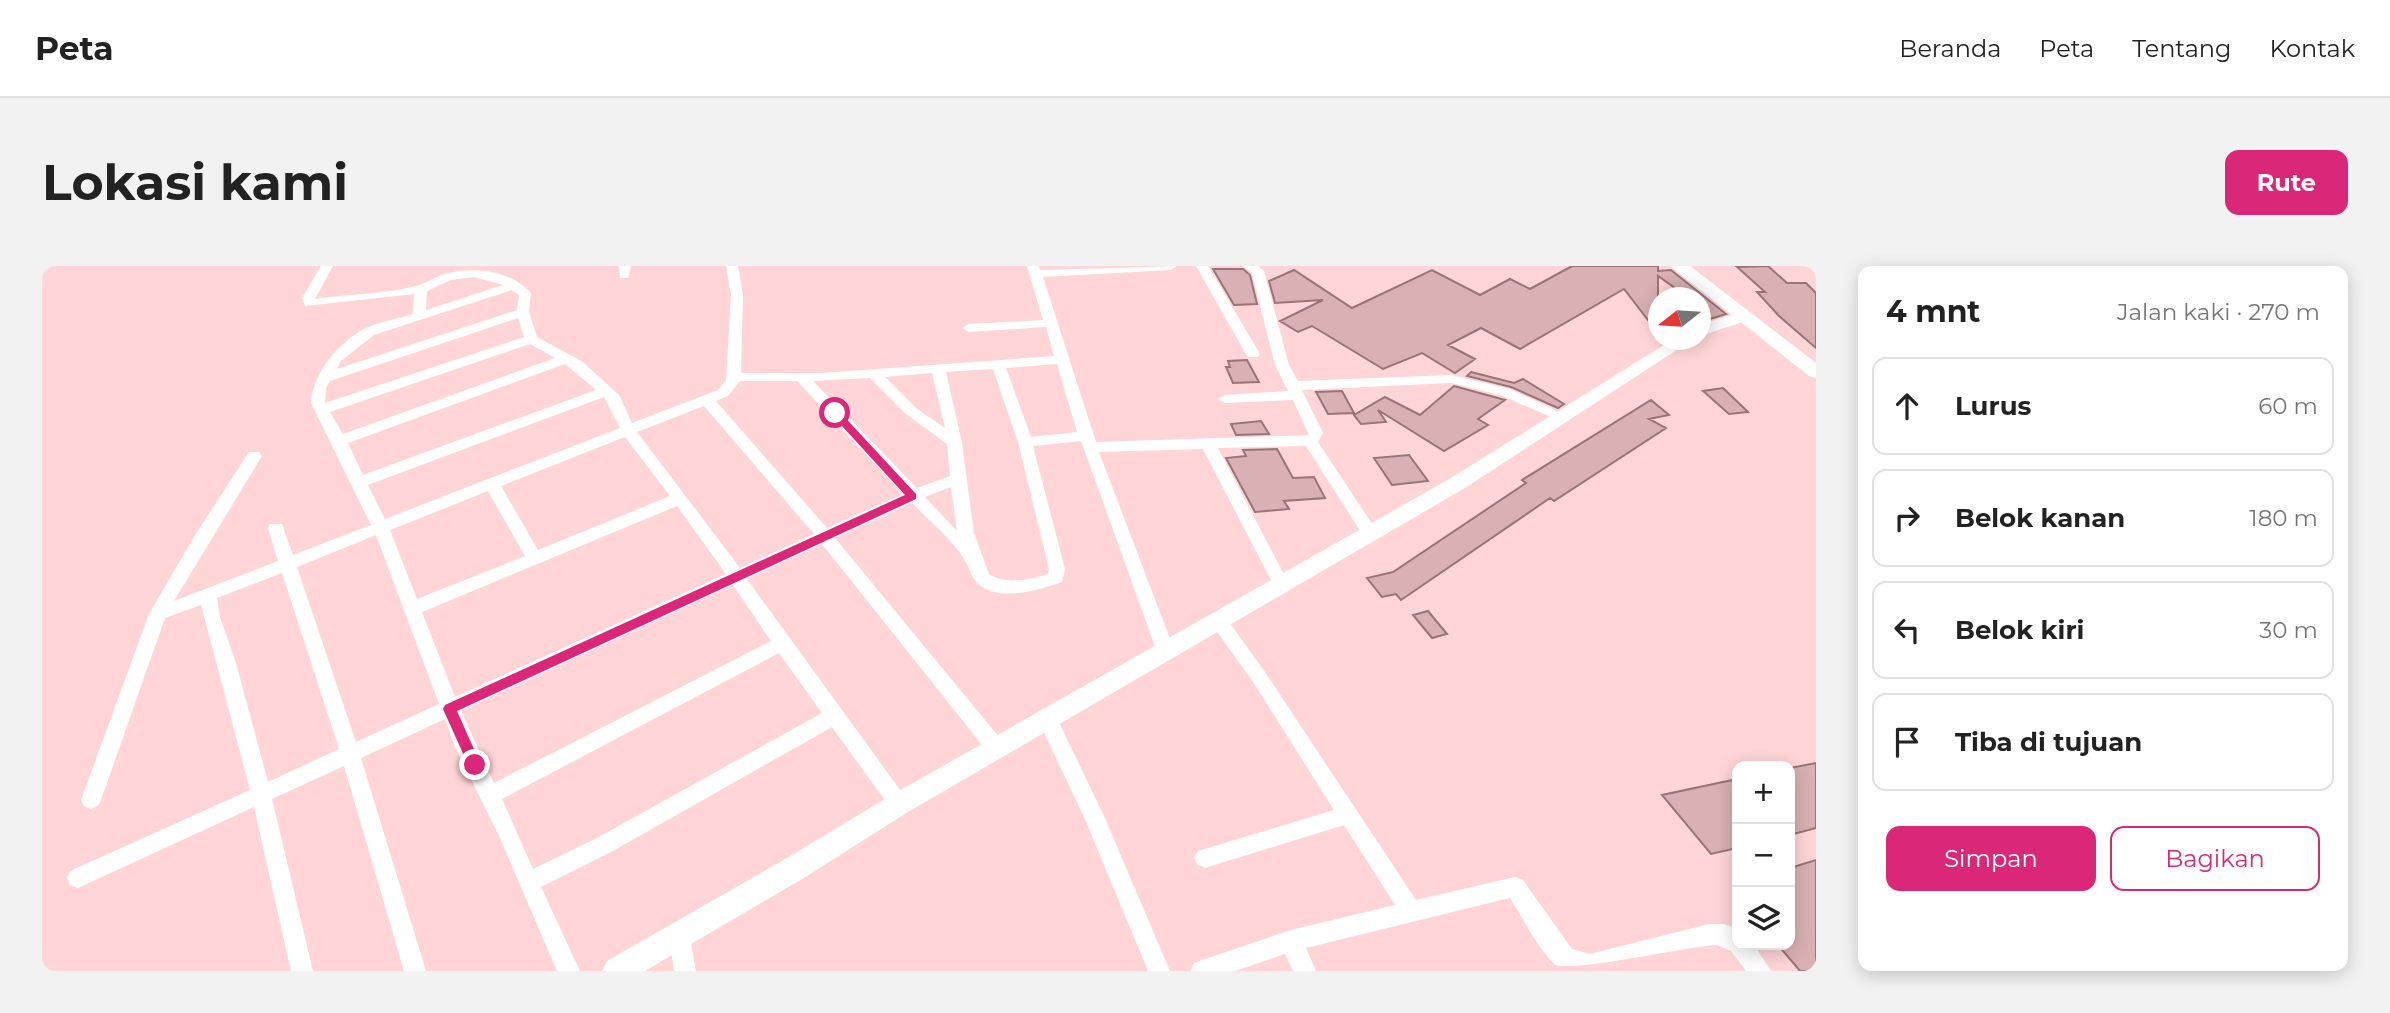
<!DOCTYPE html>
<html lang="id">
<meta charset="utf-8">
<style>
body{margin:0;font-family:Montserrat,sans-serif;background:#f2f2f2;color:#222}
.controls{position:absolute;right:21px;bottom:21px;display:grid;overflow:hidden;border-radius:14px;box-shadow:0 4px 18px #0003}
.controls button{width:63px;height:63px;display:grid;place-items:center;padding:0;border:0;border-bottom:2px solid #e0e0e0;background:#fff;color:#222;font:35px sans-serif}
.compass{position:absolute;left:1606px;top:21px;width:63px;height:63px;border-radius:50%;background:#fff;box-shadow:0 4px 18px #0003;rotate:253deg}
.stop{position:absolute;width:21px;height:21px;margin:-16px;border:5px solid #db2777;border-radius:50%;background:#fff}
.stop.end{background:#db2777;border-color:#fff;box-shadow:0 2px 7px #0008}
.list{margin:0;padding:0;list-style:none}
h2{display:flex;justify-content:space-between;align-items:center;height:91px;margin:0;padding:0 28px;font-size:30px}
h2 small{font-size:23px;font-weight:400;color:#767676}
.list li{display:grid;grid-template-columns:46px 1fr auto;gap:21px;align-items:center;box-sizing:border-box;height:98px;margin:0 14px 14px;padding:0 14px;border:2px solid #e0e0e0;border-radius:14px}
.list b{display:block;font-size:26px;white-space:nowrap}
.list em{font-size:23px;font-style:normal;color:#767676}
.actions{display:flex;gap:14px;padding:21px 28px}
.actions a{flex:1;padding:16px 0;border:2px solid #db2777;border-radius:14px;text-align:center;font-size:24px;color:#db2777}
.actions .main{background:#db2777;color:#fff}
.icon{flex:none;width:38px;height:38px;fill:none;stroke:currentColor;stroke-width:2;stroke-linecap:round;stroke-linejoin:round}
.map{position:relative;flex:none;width:1774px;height:705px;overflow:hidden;border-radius:14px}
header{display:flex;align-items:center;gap:42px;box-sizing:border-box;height:98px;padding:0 35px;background:#fff;border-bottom:2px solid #e0e0e0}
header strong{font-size:33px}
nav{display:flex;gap:38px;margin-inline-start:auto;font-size:24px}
.intro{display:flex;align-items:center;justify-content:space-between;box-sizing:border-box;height:168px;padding:0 42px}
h1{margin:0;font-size:49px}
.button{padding:18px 32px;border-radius:14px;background:#db2777;color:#fff;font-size:24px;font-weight:700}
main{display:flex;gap:42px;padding:0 42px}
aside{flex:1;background:#fff;border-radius:14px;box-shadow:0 4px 18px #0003}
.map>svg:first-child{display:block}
.building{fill:#d9b0b3;stroke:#9a7477;stroke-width:2}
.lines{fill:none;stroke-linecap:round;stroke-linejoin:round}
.minor{fill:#fff;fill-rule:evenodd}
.tertiary{fill:#fff;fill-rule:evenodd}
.secondary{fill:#fff;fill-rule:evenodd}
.route{fill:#db2777}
</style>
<header>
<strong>Peta</strong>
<nav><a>Beranda</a><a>Peta</a><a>Tentang</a><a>Kontak</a></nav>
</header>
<div class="intro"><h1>Lokasi kami</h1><a class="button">Rute</a></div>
<main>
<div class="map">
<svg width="1774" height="705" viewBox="0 0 1774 705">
<rect width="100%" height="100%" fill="#ffd5d7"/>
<path class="building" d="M1530 0H1616V5L1629 4 1684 48 1665 54 1658 50V32H1647L1616 10V67L1582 23 1478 83 1439 62 1406 79 1433 93 1413 107 1380 87 1341 103 1270 60 1256 66 1238 55 1281 34 1233 37 1227 15 1252 4 1310 42 1390 4 1438 29 1468 13 1488 23Z
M1726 0 1745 17H1764L1774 27V82L1737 50 1715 26H1723L1695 1Z
M1171 3H1201L1208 9 1215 38 1192 39Z
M1205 94 1217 116 1191 117 1184 101H1188L1186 95Z
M1429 106 1472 117 1481 113 1522 138 1516 142 1469 121 1425 110Z
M1412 120 1463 134 1436 153 1446 159 1402 185 1336 144 1344 156 1319 158 1312 149 1343 131 1378 149Z
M1681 122 1706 146 1687 148 1661 125Z
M1300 125 1312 147 1286 148 1274 126Z
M1609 134 1627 149 1607 153 1624 162 1512 235 1508 232 1359 334 1354 328 1340 331 1325 312 1351 306 1484 217 1480 214Z
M1219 155 1227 168 1194 169 1189 158Z
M1235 183 1251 212 1272 211 1283 232 1242 235 1247 243 1213 246 1184 192 1204 190 1201 184Z
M1367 189 1386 215 1350 219 1332 192Z
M1386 345 1405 368 1390 372 1371 349Z
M1774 497V562L1748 569V502Z
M1695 513V582L1669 588 1620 529Z
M1774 594V705H1758L1736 679H1748V602Z"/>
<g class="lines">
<path class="minor" d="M279 0H291L273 33C306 28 342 28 374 20 383 18 391 12 399 9 428 0 467 3 489 27L487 46 495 71 541 96 577 129 590 157 676 124 684 114 689 29 684 0H696L701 29 699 107H780L1012 90 1004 61 927 66 920 62 927 58 1001 54 985 0H997L998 4 1135 0 1129 4 1001 11 1054 176 1267 169 1251 134 1183 137 1176 133 1183 129 1246 125 1233 99 1210 7 1201 0H1216L1222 5 1247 99 1256 115 1409 109 1468 123 1528 151 1526 154H1516L1458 129 1409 117 1260 124 1281 167 1276 176 1336 267 1328 273 1322 271 1264 180 1176 182 1247 318 1239 324 1231 318 1161 183 1057 186 1133 386 1130 391H1118L1115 386 1039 175 991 180 1023 303 1020 316C997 324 956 337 935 317 929 310 927 300 922 293 911 274 885 253 870 237L793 272 962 477 965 483 962 489 955 491 948 489 780 278 705 313 864 532 867 538 864 544 857 547 850 544 790 461 569 586 499 621 538 705H515L457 570 413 481 403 453 319 492 384 705H362L302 500 230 533 271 705H249L212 541 36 622 28 619 25 612 28 605 208 524 159 339 123 352 59 534 56 540 49 543 42 540 39 534 107 348 152 271 207 186H217L220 190 132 335 236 295 226 262 228 258H240L251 289 329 259 269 137C271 107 295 78 322 63 336 56 355 53 371 48L372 28 263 40 260 32ZM432 11 461 19 384 44 385 25 409 14ZM470 24 477 29 475 44 295 103 299 95 332 69ZM476 52 482 71 283 137 284 122 288 115ZM488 78 513 92 301 168 288 146ZM523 98 554 124 321 209 306 177ZM1015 98 1035 166 989 171 964 102ZM951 103 976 176 1007 303 1006 308C987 314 964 319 947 308L932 267 920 177 904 106ZM890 107 903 162 874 142 843 111ZM828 112 864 148 905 178 908 210 875 222 771 115ZM698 115H755L861 228 785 262 674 135 686 130ZM562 131 578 162 343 253 326 219ZM662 140 772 268 698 302 595 166ZM583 171 628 230 496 284 459 220ZM909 221 915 265 883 231ZM446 225 483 290 375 333 348 264ZM635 240 684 308 413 431 380 346ZM334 269 397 438 314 476 255 301ZM240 307 297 483 226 516 194 397 178 351 175 332ZM691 319 729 375 452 517 419 445ZM737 387 780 447 555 572 491 603 460 533Z
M577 0H589L586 12H578Z
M1154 0H1166L1218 88 1216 91H1206L1204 88Z
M1177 348 1183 350 1223 406 1374 634 1473 611 1481 614 1530 683 1548 688 1667 658H1682L1695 663V679H1712L1729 705H1704L1689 685 1675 679C1640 681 1541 705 1513 699 1495 681 1482 654 1468 632L1264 682 1274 705H1251L1243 688 1193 705H1149L1152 697 1160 694 1249 664 1353 639 1302 559 1163 602 1156 599 1152 592 1156 585 1292 544 1211 416 1171 360 1168 355 1171 350Z
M1006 446 1013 448 1062 550 1128 705H1106L1042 551 996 454 999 448Z
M638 658 646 661 654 705H632L627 669 630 661Z"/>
<path class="tertiary" d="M1701 45 1707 46 1709 50 1707 54 1658 70V59Z
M1630 74H1650L1423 222 866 546 765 610 603 705H560L565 695 745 592 848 530 1409 212Z"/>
<path class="secondary" d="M1628 0H1648L1774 97V112L1767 110Z"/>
</g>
<path class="route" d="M790 145H797L874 228V233L415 445 439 499 433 505 428 503 401 443 403 439 863 229 790 149Z"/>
</svg>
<div class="controls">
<button>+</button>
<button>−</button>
<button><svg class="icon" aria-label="layers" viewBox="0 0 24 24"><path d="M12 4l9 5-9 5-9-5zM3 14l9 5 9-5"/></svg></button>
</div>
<svg class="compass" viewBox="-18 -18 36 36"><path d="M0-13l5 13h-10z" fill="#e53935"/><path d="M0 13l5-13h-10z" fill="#767676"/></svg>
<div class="stop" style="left:793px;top:147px"></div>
<div class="stop end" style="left:433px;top:499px"></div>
</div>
<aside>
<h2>4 mnt<small>Jalan kaki · 270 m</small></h2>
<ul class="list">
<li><svg class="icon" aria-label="ahead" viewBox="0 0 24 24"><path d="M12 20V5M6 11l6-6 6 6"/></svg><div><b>Lurus</b></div><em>60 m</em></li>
<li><svg class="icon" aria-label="right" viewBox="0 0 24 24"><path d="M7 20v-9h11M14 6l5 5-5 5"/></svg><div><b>Belok kanan</b></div><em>180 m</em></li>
<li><svg class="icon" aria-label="left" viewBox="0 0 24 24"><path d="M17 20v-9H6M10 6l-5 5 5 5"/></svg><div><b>Belok kiri</b></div><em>30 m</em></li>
<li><svg class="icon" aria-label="arrive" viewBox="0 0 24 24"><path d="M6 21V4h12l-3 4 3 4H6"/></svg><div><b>Tiba di tujuan</b></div></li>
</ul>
<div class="actions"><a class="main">Simpan</a><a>Bagikan</a></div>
</aside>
</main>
